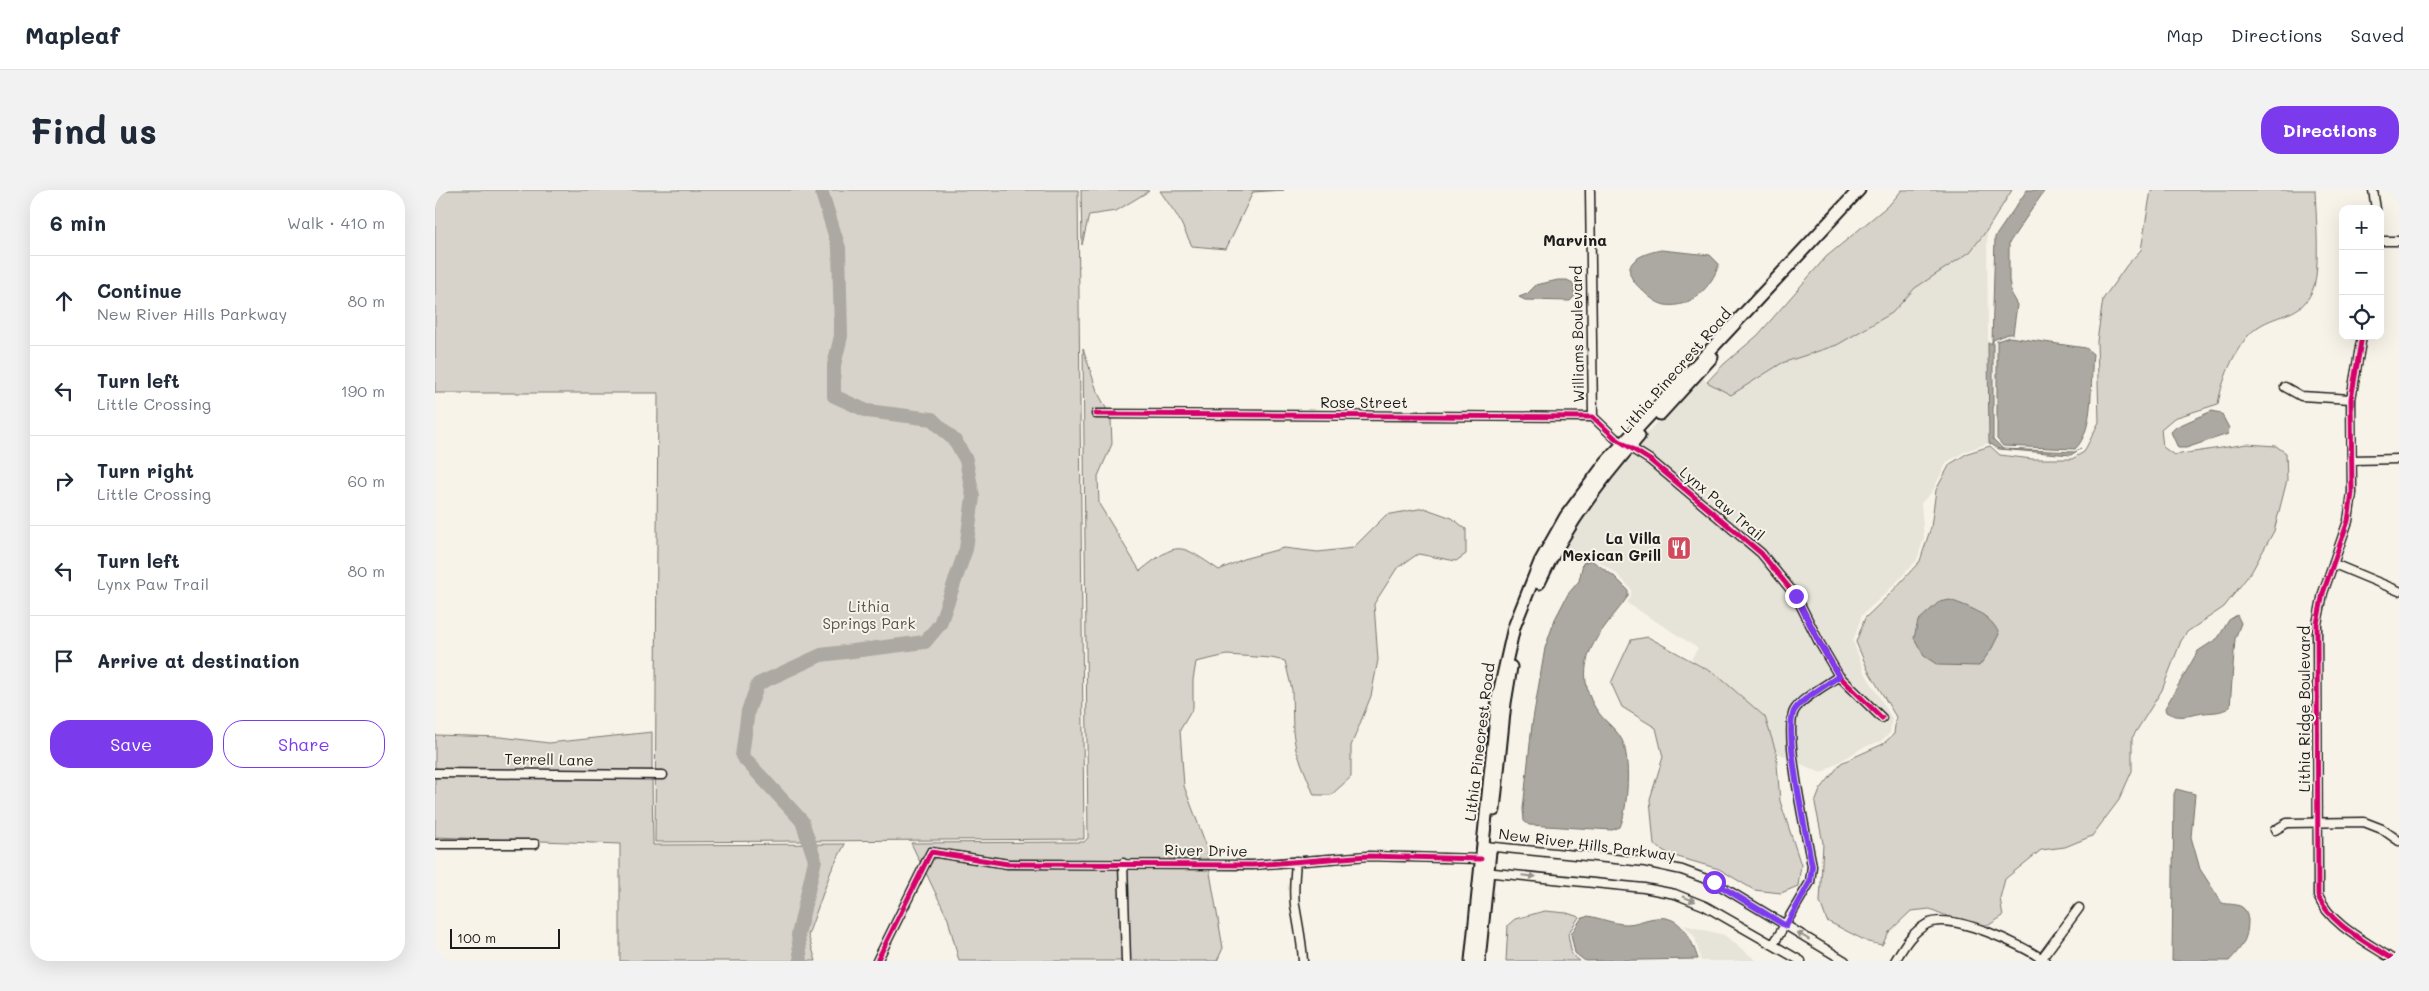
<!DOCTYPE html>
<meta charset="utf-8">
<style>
body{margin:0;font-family:Mali,sans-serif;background:#f2f2f3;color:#1f2937}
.controls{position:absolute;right:15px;top:15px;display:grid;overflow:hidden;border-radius:10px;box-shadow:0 5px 20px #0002}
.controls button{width:45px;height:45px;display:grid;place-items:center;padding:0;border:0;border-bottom:1px solid #e0e1e3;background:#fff;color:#1f2937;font:25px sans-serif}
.scale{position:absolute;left:15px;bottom:12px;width:110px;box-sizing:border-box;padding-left:5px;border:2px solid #1c1c1c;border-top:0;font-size:14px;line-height:18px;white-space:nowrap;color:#1c1c1c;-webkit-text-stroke:4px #f7f3e8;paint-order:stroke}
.stop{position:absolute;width:15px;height:15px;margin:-11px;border:4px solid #7c3aed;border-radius:50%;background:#fff}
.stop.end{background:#7c3aed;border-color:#fff;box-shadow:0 1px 5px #0008}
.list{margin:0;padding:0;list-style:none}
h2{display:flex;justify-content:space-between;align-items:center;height:65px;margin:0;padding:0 20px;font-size:21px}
h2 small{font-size:16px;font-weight:400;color:#747a83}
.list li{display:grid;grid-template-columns:32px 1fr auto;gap:15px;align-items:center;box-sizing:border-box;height:90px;padding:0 20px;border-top:1px solid #e0e1e3}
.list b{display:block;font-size:19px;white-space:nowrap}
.list p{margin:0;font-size:16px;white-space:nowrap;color:#747a83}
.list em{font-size:16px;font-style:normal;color:#747a83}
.actions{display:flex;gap:10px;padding:15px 20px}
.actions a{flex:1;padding:11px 0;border:1px solid #7c3aed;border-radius:20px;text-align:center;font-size:18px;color:#7c3aed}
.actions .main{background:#7c3aed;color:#fff}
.icon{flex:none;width:28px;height:28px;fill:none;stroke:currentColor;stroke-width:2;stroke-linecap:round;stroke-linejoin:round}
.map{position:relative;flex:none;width:1964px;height:771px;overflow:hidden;border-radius:20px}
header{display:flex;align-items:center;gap:30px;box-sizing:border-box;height:70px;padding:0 25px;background:#fff;border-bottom:1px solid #e0e1e3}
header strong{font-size:24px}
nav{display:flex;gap:28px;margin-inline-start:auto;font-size:18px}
.intro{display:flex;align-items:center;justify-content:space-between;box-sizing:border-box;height:120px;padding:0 30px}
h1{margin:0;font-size:35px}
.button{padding:12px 22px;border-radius:20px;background:#7c3aed;color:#fff;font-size:18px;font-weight:700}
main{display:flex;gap:30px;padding:0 30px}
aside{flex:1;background:#fff;border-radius:20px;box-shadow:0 5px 20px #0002}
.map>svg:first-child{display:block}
.built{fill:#e6e3d9}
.green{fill:#d7d3cb;stroke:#7a7874}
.water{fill:#aca9a2;stroke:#72716c}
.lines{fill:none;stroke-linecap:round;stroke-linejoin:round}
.river{stroke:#aca9a2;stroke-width:14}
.minor-casing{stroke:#1c1c1c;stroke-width:11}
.secondary-casing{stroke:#1c1c1c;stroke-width:15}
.minor{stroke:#f7f3e8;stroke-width:8}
.secondary{stroke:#f7f3e8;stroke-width:11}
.cycleway-casing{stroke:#f7f3e8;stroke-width:8}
.cycleway{stroke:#d6006c;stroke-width:5}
.oneway{fill:#94928c}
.route{stroke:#7c3aed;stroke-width:6}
.labels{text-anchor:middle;stroke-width:4;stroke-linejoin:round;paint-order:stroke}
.street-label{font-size:15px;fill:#1c1c1c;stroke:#f7f3e8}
.poi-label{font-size:15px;font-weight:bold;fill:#1c1c1c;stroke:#f7f3e8;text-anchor:end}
.park-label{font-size:15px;fill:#545351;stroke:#f7f3e8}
.neighbourhood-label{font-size:16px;font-weight:bold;fill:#1c1c1c;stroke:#f7f3e8}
</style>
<header>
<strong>Mapleaf</strong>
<nav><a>Map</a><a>Directions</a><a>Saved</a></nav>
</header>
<div class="intro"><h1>Find us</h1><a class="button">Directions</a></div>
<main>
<aside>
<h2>6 min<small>Walk · 410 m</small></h2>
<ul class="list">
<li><svg class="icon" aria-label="ahead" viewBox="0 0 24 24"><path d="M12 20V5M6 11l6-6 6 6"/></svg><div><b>Continue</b><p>New River Hills Parkway</p></div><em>80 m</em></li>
<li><svg class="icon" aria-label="left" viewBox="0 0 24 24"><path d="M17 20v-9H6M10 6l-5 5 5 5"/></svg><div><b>Turn left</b><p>Little Crossing</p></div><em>190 m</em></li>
<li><svg class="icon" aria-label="right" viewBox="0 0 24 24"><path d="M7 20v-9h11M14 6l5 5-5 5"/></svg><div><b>Turn right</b><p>Little Crossing</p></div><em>60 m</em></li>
<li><svg class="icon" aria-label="left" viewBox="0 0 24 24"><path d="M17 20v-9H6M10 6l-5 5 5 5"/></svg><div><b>Turn left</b><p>Lynx Paw Trail</p></div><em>80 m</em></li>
<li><svg class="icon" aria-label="arrive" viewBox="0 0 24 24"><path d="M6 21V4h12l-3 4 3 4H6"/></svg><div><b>Arrive at destination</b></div></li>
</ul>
<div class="actions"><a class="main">Save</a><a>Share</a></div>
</aside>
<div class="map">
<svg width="1964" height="771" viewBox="0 0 1964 771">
<rect width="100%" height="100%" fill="#f7f3e8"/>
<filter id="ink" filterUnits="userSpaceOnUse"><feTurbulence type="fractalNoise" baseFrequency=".02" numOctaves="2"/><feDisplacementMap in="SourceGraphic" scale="10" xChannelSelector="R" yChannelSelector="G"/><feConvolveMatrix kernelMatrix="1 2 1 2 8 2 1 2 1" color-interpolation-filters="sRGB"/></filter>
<g filter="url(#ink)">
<path class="built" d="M1552 40 1554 253 1531 261 1512 272 1497 302 1486 313 1489 348 1482 370 1452 402 1427 425 1418 451 1429 481 1457 528 1455 543 1446 551 1427 558 1386 583 1364 573 1361 555 1360 534 1364 522 1378 509 1404 491 1446 533 1452 528 1408 484 1388 450 1365 405 1330 361 1217 267 1200 256 1265 186 1272 192 1324 188 1347 173 1402 155 1457 123 1480 98 1535 62Z
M1195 262 1212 273 1323 365 1358 408 1399 485 1373 503 1356 519 1351 534 1354 568 1341 562 1330 527 1282 485 1256 469 1263 458 1192 413 1196 407V399L1181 383 1157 367 1145 372 1127 357 1157 309Z
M1249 735 1289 745 1322 771H1266L1260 747Z"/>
<path class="green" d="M0 0H643L649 649 220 652 223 203H0Z
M646 0H707L714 1 681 21 654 25 647 55Z
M849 0 818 2 791 59 757 56 743 27 725 1Z
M1467 0H1577L1552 40 1535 62 1480 98 1457 123 1402 155 1347 173 1296 205 1272 192 1289 174 1323 145 1391 67 1456 13Z
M1716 0H1880C1881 22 1885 77 1879 96 1869 126 1849 122 1826 135 1803 148 1787 189 1783 214L1739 228 1726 239 1728 257 1739 265 1812 254 1841 256 1851 263 1852 290 1839 341 1817 381 1789 417 1752 442 1746 451 1727 500 1697 548V581L1684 610 1657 646 1630 657 1606 660 1570 689 1565 708 1568 726 1554 735 1531 734 1495 719 1476 721 1454 742 1447 755 1433 752 1392 731 1385 712 1388 653 1380 613 1385 600 1406 573 1448 554 1459 544 1461 527 1433 480 1421 452 1430 428 1455 404 1485 371 1496 337 1501 300 1515 274 1533 263 1555 256 1565 265 1597 269H1637L1649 262 1664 232 1662 151 1668 109 1692 75 1706 60Z
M648 158 662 201 672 220H657V228L676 229 677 254 663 286 664 314 705 381C744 350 744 353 784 380L808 369 849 358 883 362 918 358 951 325 989 318 1017 328 1031 339V364L1021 371 983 364 962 378 939 414 943 470 936 506 916 556V587L896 605H879L861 560 858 542 857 500 850 471 836 468 792 465 761 472 758 490V518L745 540 749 596 770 652 773 669 574 670 535 665 495 657 485 672 476 653 649 652 653 648Z
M1213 447 1282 485 1330 527 1341 562 1345 611 1366 675 1363 696 1346 703 1319 700 1284 679 1236 665 1219 655 1215 609 1228 567 1221 538 1187 517 1176 493 1196 450Z
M217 542V581L0 579V545L66 547 114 553Z
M0 587 217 589 218 655 410 654 396 681 373 745 381 771H185V654L0 647Z
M499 665 573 678 684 677 687 771H524L513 729 490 681Z
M692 677H774L788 758 782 771H695Z
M1110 721 1132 723 1144 727 1133 744 1137 765 1145 771H1071L1073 735 1080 729Z"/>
<path class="water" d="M1592 0H1610L1574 53V90L1577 106 1582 115 1578 144H1573L1558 150V249L1568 259 1640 262 1646 258 1636 265 1564 259 1554 253 1553 153H1557L1560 47Z
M1226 60 1275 65 1284 74C1277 97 1255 119 1230 115 1221 113 1213 106 1207 100 1181 77 1200 65 1226 60Z
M1123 90H1132L1138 93 1140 106 1135 111 1090 110 1084 107 1092 104 1101 95Z
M1574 147 1651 158 1658 164C1655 189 1660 241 1640 259L1568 256 1562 249V151Z
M1777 221 1786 223 1794 238 1793 244 1751 258H1743L1736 242 1741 237Z
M1156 370 1179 386 1193 400V406C1180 426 1157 447 1152 471 1147 493 1155 515 1170 530 1177 537 1183 542 1187 550 1196 568 1193 619 1185 637L1177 640 1094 635 1089 631 1088 619 1097 535 1110 458 1120 429 1133 404 1144 391 1148 373Z
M1515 410C1534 417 1556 424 1564 444L1556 460 1544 476 1503 475 1489 466 1479 448 1483 431 1504 412Z
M1802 425 1806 433 1800 449 1795 517C1786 523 1779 522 1769 523 1754 525 1744 530 1731 522L1730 518 1763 461 1783 448 1794 430Z
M1741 599 1760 604 1756 647 1765 679 1787 713C1794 715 1804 713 1809 719 1812 721 1812 727 1813 730 1813 750 1807 757 1794 771H1737L1739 604Z
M1153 726C1165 728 1179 734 1191 734 1202 734 1210 729 1221 728 1246 724 1257 750 1263 769L1150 771 1140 763 1136 744 1146 729Z"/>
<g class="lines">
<path class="river" d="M366 771 363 745 380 670 367 631 307 566 313 521 323 494 386 465 490 452 505 434 531 359 538 307 531 270 521 252 497 229 432 221 399 206V175L406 146 404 58 386 0"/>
<defs>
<path id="minor" d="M1155 0 1158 227
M1938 0 1941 19
M1945 51H1964
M1927 146 1916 209 1917 303 1913 331 1888 403 1882 434 1883 706C1896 736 1934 753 1960 771
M1850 197 1866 206 1916 209
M661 224 1158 227 1180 248 1215 270 1326 363 1361 406 1384 452 1404 486 1447 528
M1917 270 1964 269
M1899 374 1964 401
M0 583 228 585
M1840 640 1852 633 1929 632 1947 639 1964 651
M0 654H100
M1050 656 1210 672 1247 680 1279 692 1410 771
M861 671C860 686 858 700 860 715 863 734 867 751 868 771
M688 673 691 771
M1049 682 1209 698 1240 704 1270 716 1366 771
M1338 755 1375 692 1377 676C1372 647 1348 543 1359 521 1366 508 1392 495 1404 486
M1607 768 1644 718
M442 771 496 662 573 674 818 675 933 666 1046 669
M1460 771C1469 756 1476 743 1492 734 1516 721 1590 756 1610 771"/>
<path id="secondary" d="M1225 224 1277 167
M1104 393C1129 338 1164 291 1204 246
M1059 620 1070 513 1076 477
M1036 771 1063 508 1079 437 1105 372 1131 326 1172 271 1424 0
M1044 771 1055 661"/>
</defs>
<use href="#minor" class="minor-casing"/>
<use href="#secondary" class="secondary-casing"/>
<use href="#minor" class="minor"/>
<use href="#secondary" class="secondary"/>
<defs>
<path id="cycleway" d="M1927 146 1916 209 1917 303 1913 331 1888 403 1882 434 1883 706C1896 736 1934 753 1960 771
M661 224 1158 227 1180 248 1215 270 1326 363 1361 406 1384 452 1404 486 1447 528
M442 771 496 662 573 674 818 675 933 666 1046 669"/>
</defs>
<use href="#cycleway" class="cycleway-casing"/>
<use href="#cycleway" class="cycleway"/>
</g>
<defs><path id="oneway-solid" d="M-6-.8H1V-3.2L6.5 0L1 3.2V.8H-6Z" transform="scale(1.25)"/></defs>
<g class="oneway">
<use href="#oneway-solid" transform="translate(1094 686) rotate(6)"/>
<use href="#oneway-solid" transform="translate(1254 709) rotate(22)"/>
<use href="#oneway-solid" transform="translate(1368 746) rotate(-149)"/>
</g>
</g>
<g class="lines" filter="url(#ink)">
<path class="route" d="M1279 692 1351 736 1375 692 1377 676C1372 647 1348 543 1359 521 1366 509 1392 495 1404 486L1384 452 1361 406"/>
</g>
<defs>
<symbol id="restaurant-square" viewBox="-11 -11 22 22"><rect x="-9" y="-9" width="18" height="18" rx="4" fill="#d1495b" stroke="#f7f3e8"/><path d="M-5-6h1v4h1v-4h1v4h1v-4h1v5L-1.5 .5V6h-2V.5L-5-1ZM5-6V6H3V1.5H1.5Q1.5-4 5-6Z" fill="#fff"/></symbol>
</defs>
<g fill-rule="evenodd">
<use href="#restaurant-square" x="1230" y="344" width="28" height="28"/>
</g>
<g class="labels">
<g class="street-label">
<text transform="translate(1143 144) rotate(-91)" y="5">Williams Boulevard</text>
<text transform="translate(1241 181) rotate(-49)" y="5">Lithia Pinecrest Road</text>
<text x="929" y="218">Rose Street</text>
<text transform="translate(1287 314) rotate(40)" y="5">Lynx Paw Trail</text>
<text transform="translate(1870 519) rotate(-90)" y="5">Lithia Ridge Boulevard</text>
<text transform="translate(1045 552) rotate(-83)" y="5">Lithia Pinecrest Road</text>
<text transform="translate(114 570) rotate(1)" y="5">Terrell Lane</text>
<text transform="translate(1152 655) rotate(7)" y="5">New River Hills Parkway</text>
<text transform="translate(771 661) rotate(1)" y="5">River Drive</text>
</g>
<g class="poi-label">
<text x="1226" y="354">La Villa<tspan x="1226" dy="17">Mexican Grill</tspan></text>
</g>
<g class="park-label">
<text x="434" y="422">Lithia<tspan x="434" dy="17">Springs Park</tspan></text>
</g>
<g class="neighbourhood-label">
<text x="1140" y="56">Marvina</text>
</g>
</g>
</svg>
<div class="controls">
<button>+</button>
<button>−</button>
<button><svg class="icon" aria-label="locate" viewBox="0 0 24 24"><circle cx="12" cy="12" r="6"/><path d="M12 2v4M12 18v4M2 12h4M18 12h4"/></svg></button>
</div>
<div class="scale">100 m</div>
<div class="stop" style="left:1279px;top:692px"></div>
<div class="stop end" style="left:1361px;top:406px"></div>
</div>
</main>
